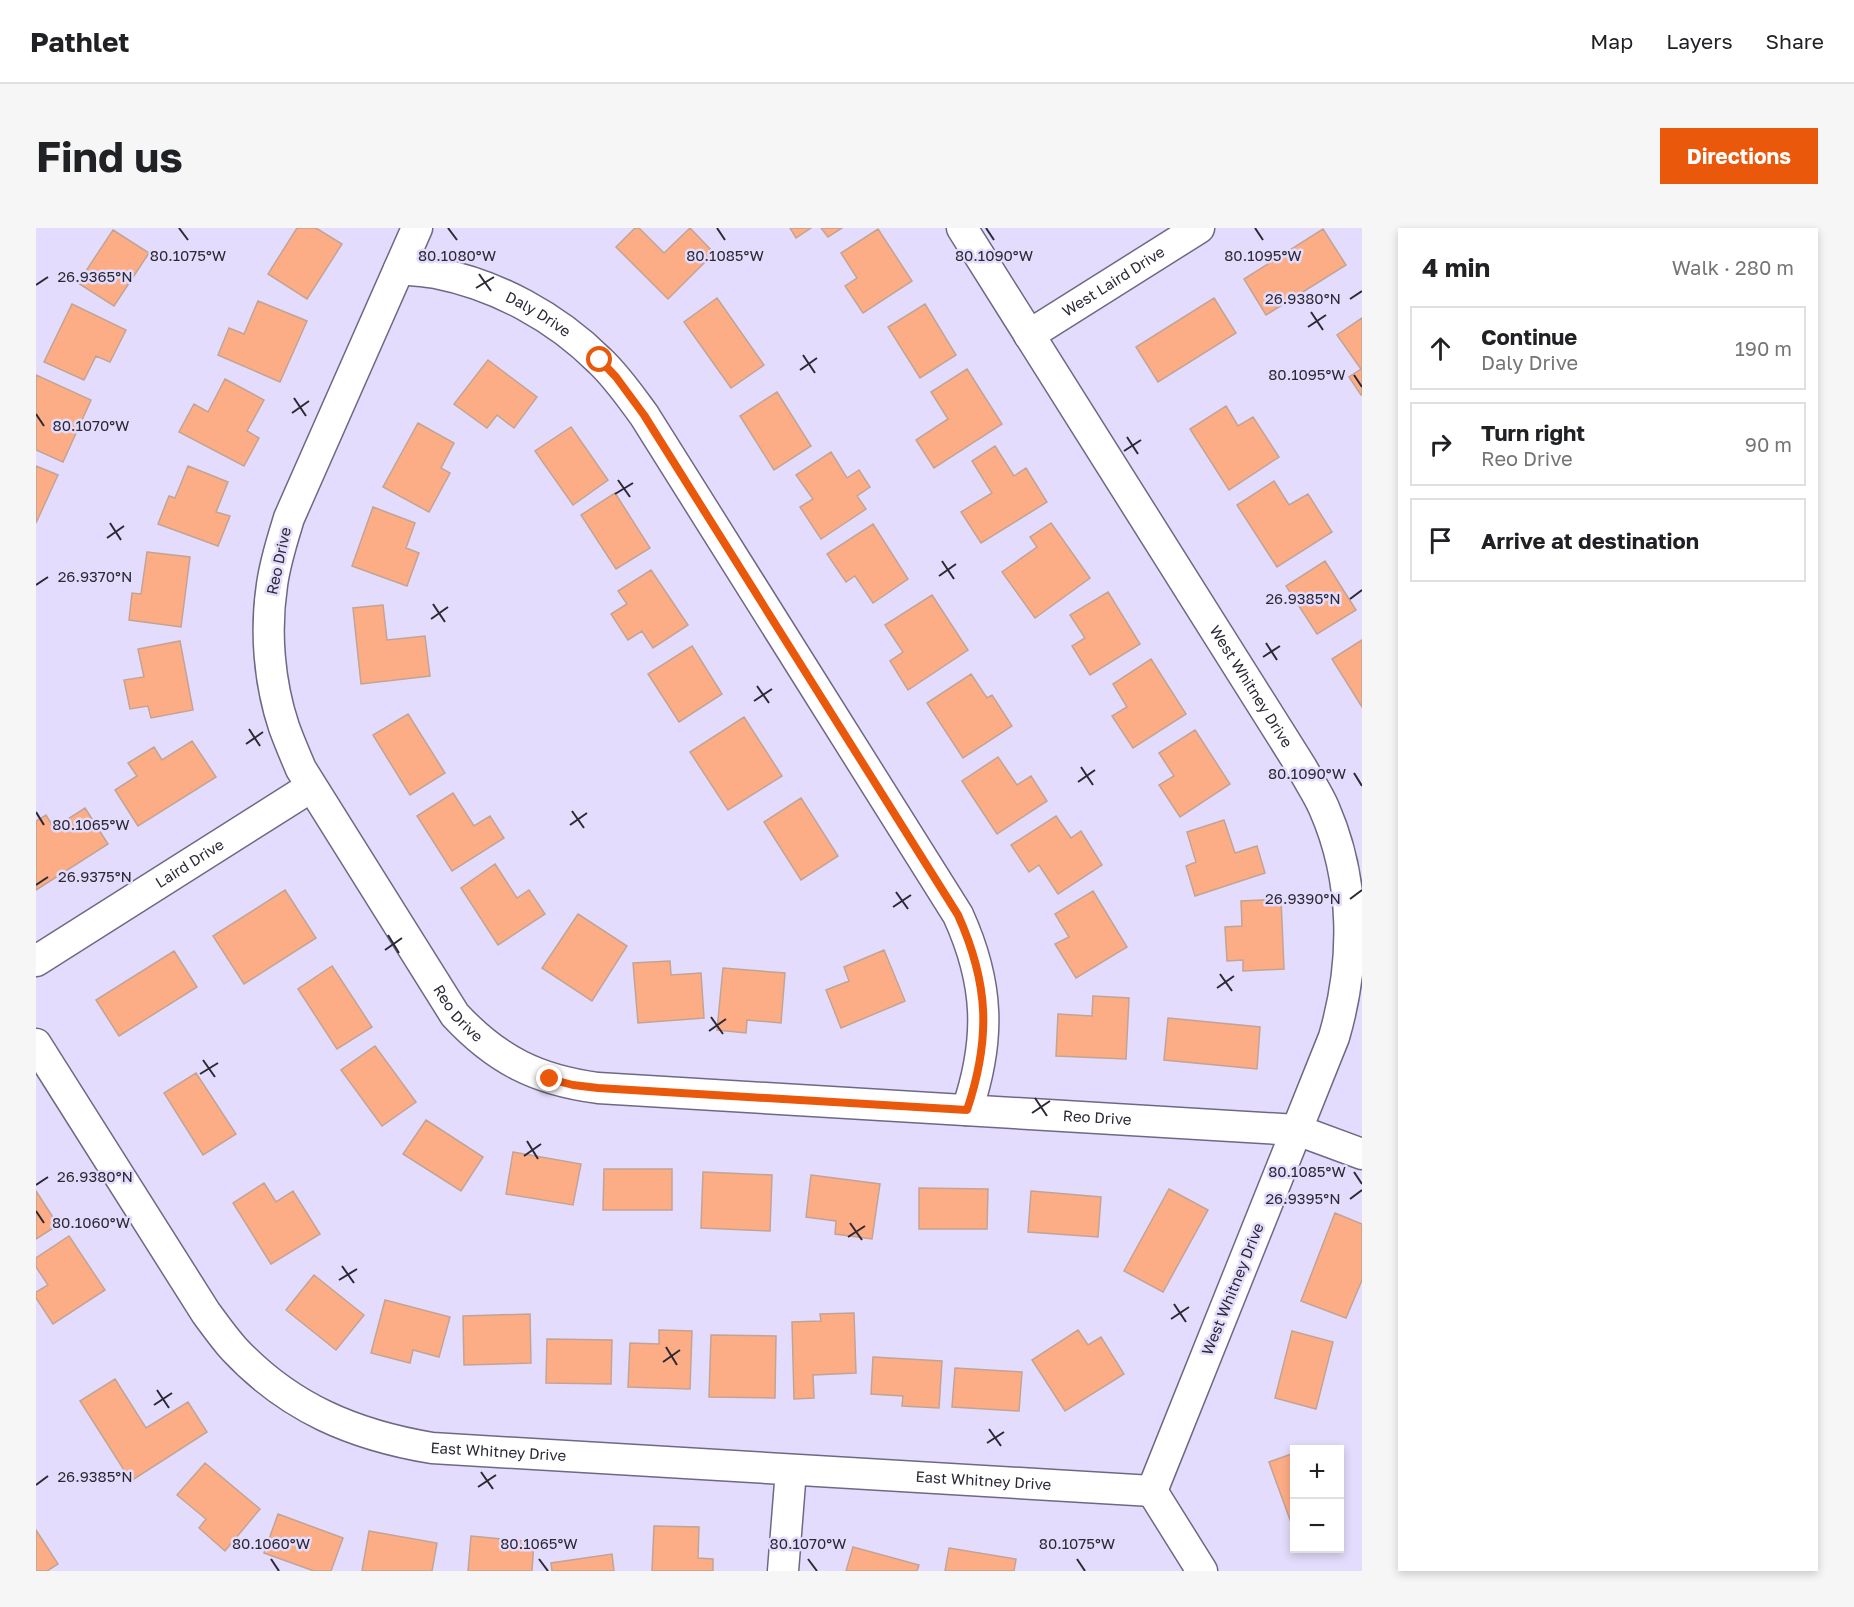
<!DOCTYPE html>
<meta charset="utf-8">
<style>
body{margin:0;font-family:"Golos Text",sans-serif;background:#f6f6f6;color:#202124}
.controls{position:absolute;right:18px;bottom:18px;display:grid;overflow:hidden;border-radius:0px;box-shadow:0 3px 9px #0003}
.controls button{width:54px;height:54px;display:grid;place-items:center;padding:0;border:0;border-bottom:2px solid #e0e0e0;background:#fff;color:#202124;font:30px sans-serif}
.stop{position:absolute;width:18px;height:18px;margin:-14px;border:4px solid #ea580c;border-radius:50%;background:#fff}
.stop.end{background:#ea580c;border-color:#fff;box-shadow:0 2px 6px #0008}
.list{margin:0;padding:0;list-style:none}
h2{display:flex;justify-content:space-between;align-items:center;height:78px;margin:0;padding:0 24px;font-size:26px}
h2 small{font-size:20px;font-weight:400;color:#757577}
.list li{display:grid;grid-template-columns:39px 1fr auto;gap:18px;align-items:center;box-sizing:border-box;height:84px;margin:0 12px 12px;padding:0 12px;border:2px solid #e0e0e0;border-radius:0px}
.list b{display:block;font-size:22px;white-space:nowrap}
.list p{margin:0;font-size:20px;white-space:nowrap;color:#757577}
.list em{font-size:20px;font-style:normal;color:#757577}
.icon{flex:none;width:33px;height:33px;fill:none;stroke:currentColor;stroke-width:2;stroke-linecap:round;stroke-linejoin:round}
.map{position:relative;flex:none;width:1326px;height:1343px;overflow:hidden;border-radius:0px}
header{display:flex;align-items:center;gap:36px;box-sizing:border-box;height:84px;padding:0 30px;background:#fff;border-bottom:2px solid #e0e0e0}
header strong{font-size:28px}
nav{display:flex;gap:33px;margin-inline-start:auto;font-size:21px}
.intro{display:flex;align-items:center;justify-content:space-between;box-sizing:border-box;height:144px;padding:0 36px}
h1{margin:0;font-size:42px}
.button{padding:15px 27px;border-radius:0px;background:#ea580c;color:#fff;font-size:21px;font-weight:700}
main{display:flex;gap:36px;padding:0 36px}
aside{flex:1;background:#fff;border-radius:0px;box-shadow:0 3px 9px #0003}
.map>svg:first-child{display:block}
.building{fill:#fdad86;stroke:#c3a394;stroke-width:1.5}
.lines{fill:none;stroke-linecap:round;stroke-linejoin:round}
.minor-casing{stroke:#6f6884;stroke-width:33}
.minor{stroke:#fff;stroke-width:30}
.route{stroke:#ea580c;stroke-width:8}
.ticks{fill:none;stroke:#2c2935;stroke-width:2}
.labels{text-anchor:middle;stroke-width:5;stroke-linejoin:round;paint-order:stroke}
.street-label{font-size:15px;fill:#2c2935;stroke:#e3dcfc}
.ticks-label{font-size:15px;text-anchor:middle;fill:#2c2935;stroke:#e3dcfc;stroke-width:5;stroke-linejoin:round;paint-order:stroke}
</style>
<header>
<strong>Pathlet</strong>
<nav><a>Map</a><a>Layers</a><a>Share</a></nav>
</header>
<div class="intro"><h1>Find us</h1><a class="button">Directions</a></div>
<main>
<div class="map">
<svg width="1326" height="1343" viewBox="0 0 1326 1343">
<rect width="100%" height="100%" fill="#e3dcfc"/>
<path class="building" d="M261 0H280L306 16 271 71 232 46Z
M599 0H603L628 25 654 0 678 25 632 71 580 19Z
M754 0H775L760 10Z
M785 0H806L792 9Z
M842 1 876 53 827 85 809 58 821 50 805 25Z
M1287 1 1310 37 1230 87 1208 51Z
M77 2 113 25 78 78 42 55Z
M681 70 728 137 695 160 648 94Z
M1178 70 1200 105 1122 154 1100 119Z
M222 73 271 93 244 154 182 127 193 100 208 106Z
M36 76 90 102 74 134 60 128 48 152 8 134Z
M889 76 920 127 884 150 852 99Z
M1326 90V167H1325L1313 149 1325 141 1301 107Z
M452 132 501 169 478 200 461 187 451 200 418 176Z
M931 141 966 196 898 240 880 212 912 191 895 164Z
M0 147 55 172 27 234 0 222Z
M189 151 228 172 211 203 223 210 208 238 143 204 158 176 172 184Z
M741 164 775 218 738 242 704 188Z
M1190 178 1202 198 1217 189 1243 229 1193 262 1154 201Z
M382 195 418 215 405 240 414 245 393 284 347 259Z
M535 199 572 252 537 277 499 223Z
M959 218 978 248 990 240 1011 274 945 315 925 284 956 265 936 233Z
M795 224 811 250 823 242 834 259 821 268 830 281 785 311 764 279 777 271 760 247Z
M0 238 22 247 0 295Z
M152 238 192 254 180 284 194 288 182 318 122 296 133 268 139 270Z
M1238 253 1253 277 1272 266 1296 304 1241 339 1201 277Z
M579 265 614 320 580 341 545 287Z
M337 279 379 295 370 320 383 325 371 358 316 338Z
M1015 295 1054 350 999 390 966 344 1001 319 994 309Z
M837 296 872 351 837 375 819 348 810 354 791 326Z
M111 324 154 329 145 399 93 392 96 365 105 366Z
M1289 333 1320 382 1281 406 1250 358Z
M615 342 652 397 617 420 606 403 592 412 575 386 591 376 582 363Z
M1072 364 1104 416 1054 447 1036 418 1049 410 1034 387Z
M896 367 932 422 872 462 854 433 867 424 849 397Z
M347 377 351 412 389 408 394 448 325 456 317 380Z
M1326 412V479L1296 431Z
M144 413 157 482 115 490 112 478 94 481 88 452 108 449 102 421Z
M656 418 686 466 643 494 612 446Z
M1115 431 1150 486 1097 520 1076 488 1091 479 1077 456Z
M935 446 951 470 956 467 976 498 927 530 891 475Z
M372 486 409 545 374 567 337 507Z
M708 489 746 548 692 582 654 524Z
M1159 502 1194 556 1144 589 1123 557 1138 548 1123 525Z
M156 513 180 549 102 598 79 562 101 548 92 535 118 519 126 532Z
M962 529 981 557 995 548 1011 573 961 606 926 553Z
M417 565 438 598 454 588 468 610 416 643 381 588Z
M765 570 802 628 765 652 728 594Z
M49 580 72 616 0 662V593L10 587 18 600Z
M1020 588 1035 610 1045 603 1066 637 1022 666 1003 637 993 644 975 617Z
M1188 592 1199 625 1221 618 1229 645 1159 668 1150 638 1160 634 1151 604Z
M459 636 481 670 493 662 509 686 462 717 425 660Z
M249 662 280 710 208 756 177 708Z
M1057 663 1091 719 1040 750 1019 716 1033 709 1019 686Z
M1245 671 1248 741 1207 743V732L1191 733 1189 699 1206 698 1205 673Z
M542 686 591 718 556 773 506 740Z
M848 722 869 773 805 800 790 762 813 753 808 739Z
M138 723 161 759 83 808 60 772Z
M634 733 635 747 665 745 668 790 602 795 597 735Z
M296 738 336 799 301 821 262 761Z
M687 740 749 745 745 795 711 792 710 805 681 802Z
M1057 768 1093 770 1090 831 1020 828 1022 786 1056 788Z
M1132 790 1224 799 1221 841 1128 832Z
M339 818 380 874 346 898 305 842Z
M160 845 200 906 167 927 128 865Z
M390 892 447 929 425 963 367 926Z
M477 924 545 936 537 977 470 966Z
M568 941H636V982H567Z
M667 944 736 947 734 1003 665 1000Z
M775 947 844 956 836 1011 799 1006 800 993 770 989Z
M228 955 240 974 257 963 284 1006 235 1036 197 975Z
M883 960 952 961 951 1001H883Z
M1133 961 1172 982 1127 1064 1088 1043Z
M0 963 22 997 0 1011Z
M995 963 1065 969 1062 1009 992 1004Z
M1299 985 1326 996V1052L1310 1090 1265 1073Z
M33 1008 69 1062 17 1096 0 1070V1064L12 1057 0 1039V1030Z
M278 1047 328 1087 300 1122 250 1082Z
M349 1072 414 1089 403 1129 377 1122 374 1135 335 1125Z
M818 1085 820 1145 777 1147 778 1170 758 1171 756 1094 785 1093 784 1086Z
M494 1086 495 1135 428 1137 427 1088Z
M623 1102 656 1103 654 1161 592 1159 594 1115 623 1116Z
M1042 1102 1052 1117 1065 1109 1088 1146 1029 1183 996 1132Z
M1256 1103 1297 1114 1280 1181 1239 1170Z
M675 1107 740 1108 739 1170 673 1169Z
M511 1111 576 1112 575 1156 510 1155Z
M837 1129 906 1133 903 1180 866 1178 867 1168 835 1166Z
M919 1140 986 1144 983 1183 916 1179Z
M79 1151 110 1200 152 1174 171 1204 95 1253 44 1173Z
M1258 1225V1299L1257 1300 1233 1234Z
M169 1235 224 1281 189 1323 163 1300 170 1291 141 1267Z
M242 1286 307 1310 295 1343H278L228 1325Z
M618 1298 663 1299 662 1330 677 1331V1343H616Z
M0 1302 22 1336 11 1343H0Z
M333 1303 401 1315 396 1343H326Z
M435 1308 498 1314 496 1343H432Z
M817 1319 883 1337 881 1343H810Z
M913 1320 980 1331 978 1343H909Z
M576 1326 578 1343H516L515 1335Z"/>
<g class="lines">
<defs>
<g id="minor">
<path id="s1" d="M381 0 253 290C246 313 239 334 236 357 229 403 233 454 248 499 253 513 259 527 265 541L419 787C461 832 501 852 562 860L1261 902 1326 926"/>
<path id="s2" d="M926 0 1266 540C1273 553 1282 566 1288 580 1320 653 1320 734 1298 809L1116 1263"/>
<path id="s3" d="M363 41C375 42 388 43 400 45 461 57 520 89 564 133 581 149 594 168 608 187L922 687C953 755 955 811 931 882"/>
<path id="s4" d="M993 107 1163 0"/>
<path id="s5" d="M0 733 275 559"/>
<path id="s6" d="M0 816 170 1085C179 1097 188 1110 198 1121 253 1180 318 1207 396 1220L1116 1263"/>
<path d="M1116 1263 1166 1343"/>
<path d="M747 1343 755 1242"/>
</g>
</defs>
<use href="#minor" class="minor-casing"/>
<use href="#minor" class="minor"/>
</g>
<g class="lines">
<path class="route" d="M514 851 537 857 562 860 931 882C955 810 953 756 922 687L608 187 580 149 564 132"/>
</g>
<path class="ticks" d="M143 0 152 12M412 0 421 12M681 0 689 12M950 0 958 12M1219 0 1227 12M443 46 455 63M0 57 12 49M440 60 458 49M1314 71 1326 63M1275 84 1287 102M1272 99 1290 87M767 127 779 145M764 142 781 130M1318 147 1326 159M258 170 270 188M256 185 273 173M0 186 8 198M1091 209 1102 226M1088 223 1105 212M582 252 594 269M579 266 597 255M74 295 85 312M71 310 88 298M906 333 918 351M903 348 920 336M0 357 12 349M1314 371 1326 362M397 376 409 394M395 391 412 379M1230 415 1241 432M1227 429 1244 418M721 458 733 475M718 473 736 461M213 501 224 518M210 516 227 504M1045 539 1057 557M1318 545 1326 558M1042 554 1059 542M536 583 548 600M0 584 8 597M534 597 551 585M0 657 12 649M860 664 872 681M1314 671 1326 662M857 679 875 667M352 707 363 725M349 722 366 710M1184 746 1196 763M1181 760 1198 748M675 789 687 806M673 803 690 791M167 832 179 849M164 846 182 835M999 870 1011 888M996 885 1014 873M491 913 502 931M488 928 505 916M1318 944 1326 956M0 957 12 949M1314 971 1326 962M0 983 8 995M814 995 826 1012M812 1009 829 998M306 1038 318 1055M303 1052 321 1041M1138 1076 1150 1094M1135 1091 1153 1079M630 1119 641 1137M627 1134 644 1122M121 1162 133 1180M118 1177 136 1165M953 1201 965 1218M951 1215 968 1204M445 1244 457 1261M0 1257 12 1248M442 1259 460 1247M235 1331 243 1343M503 1331 512 1343M772 1331 781 1343M1041 1331 1049 1343"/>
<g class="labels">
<g class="street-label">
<text dy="5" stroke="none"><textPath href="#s4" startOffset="100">West Laird Drive</textPath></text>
<text dy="5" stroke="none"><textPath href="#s3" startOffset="148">Daly Drive</textPath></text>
<text transform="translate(243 333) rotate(-78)" y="5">Reo Drive</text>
<text dy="5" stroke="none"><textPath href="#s2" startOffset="542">West Whitney Drive</textPath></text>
<text dy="5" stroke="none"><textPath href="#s5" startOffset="182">Laird Drive</textPath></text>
<text dy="5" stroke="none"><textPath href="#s1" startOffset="866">Reo Drive</textPath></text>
<text dy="5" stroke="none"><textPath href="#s1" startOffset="1530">Reo Drive</textPath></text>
<text transform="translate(1197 1061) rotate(-68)" y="5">West Whitney Drive</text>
<text dy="5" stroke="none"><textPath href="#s6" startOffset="656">East Whitney Drive</textPath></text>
<text dy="5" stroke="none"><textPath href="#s6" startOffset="1142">East Whitney Drive</textPath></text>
</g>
</g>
<g class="ticks-label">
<text x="152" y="33">80.1075°W</text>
<text x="421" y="33">80.1080°W</text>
<text x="689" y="33">80.1085°W</text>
<text x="1227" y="33">80.1095°W</text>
<text x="958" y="33">80.1090°W</text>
<text x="59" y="54">26.9365°N</text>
<text x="1267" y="76">26.9380°N</text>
<text x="1271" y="152">80.1095°W</text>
<text x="55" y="203">80.1070°W</text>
<text x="59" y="354">26.9370°N</text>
<text x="1267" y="376">26.9385°N</text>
<text x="1271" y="551">80.1090°W</text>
<text x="55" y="602">80.1065°W</text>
<text x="59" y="654">26.9375°N</text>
<text x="1267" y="676">26.9390°N</text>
<text x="1271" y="949">80.1085°W</text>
<text x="59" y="954">26.9380°N</text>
<text x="1267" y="976">26.9395°N</text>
<text x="55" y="1000">80.1060°W</text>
<text x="59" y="1254">26.9385°N</text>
<text x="235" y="1321">80.1060°W</text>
<text x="503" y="1321">80.1065°W</text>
<text x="772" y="1321">80.1070°W</text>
<text x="1041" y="1321">80.1075°W</text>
</g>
</svg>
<div class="controls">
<button>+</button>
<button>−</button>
</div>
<div class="stop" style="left:564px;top:132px"></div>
<div class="stop end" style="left:514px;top:851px"></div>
</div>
<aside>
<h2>4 min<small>Walk · 280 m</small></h2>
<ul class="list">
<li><svg class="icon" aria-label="ahead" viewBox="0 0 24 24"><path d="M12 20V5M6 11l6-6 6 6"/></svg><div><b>Continue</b><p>Daly Drive</p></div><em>190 m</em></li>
<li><svg class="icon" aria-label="right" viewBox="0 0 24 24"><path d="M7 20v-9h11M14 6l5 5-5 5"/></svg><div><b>Turn right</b><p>Reo Drive</p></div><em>90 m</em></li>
<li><svg class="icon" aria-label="arrive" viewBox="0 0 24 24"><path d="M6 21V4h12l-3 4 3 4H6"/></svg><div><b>Arrive at destination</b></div></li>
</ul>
</aside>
</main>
